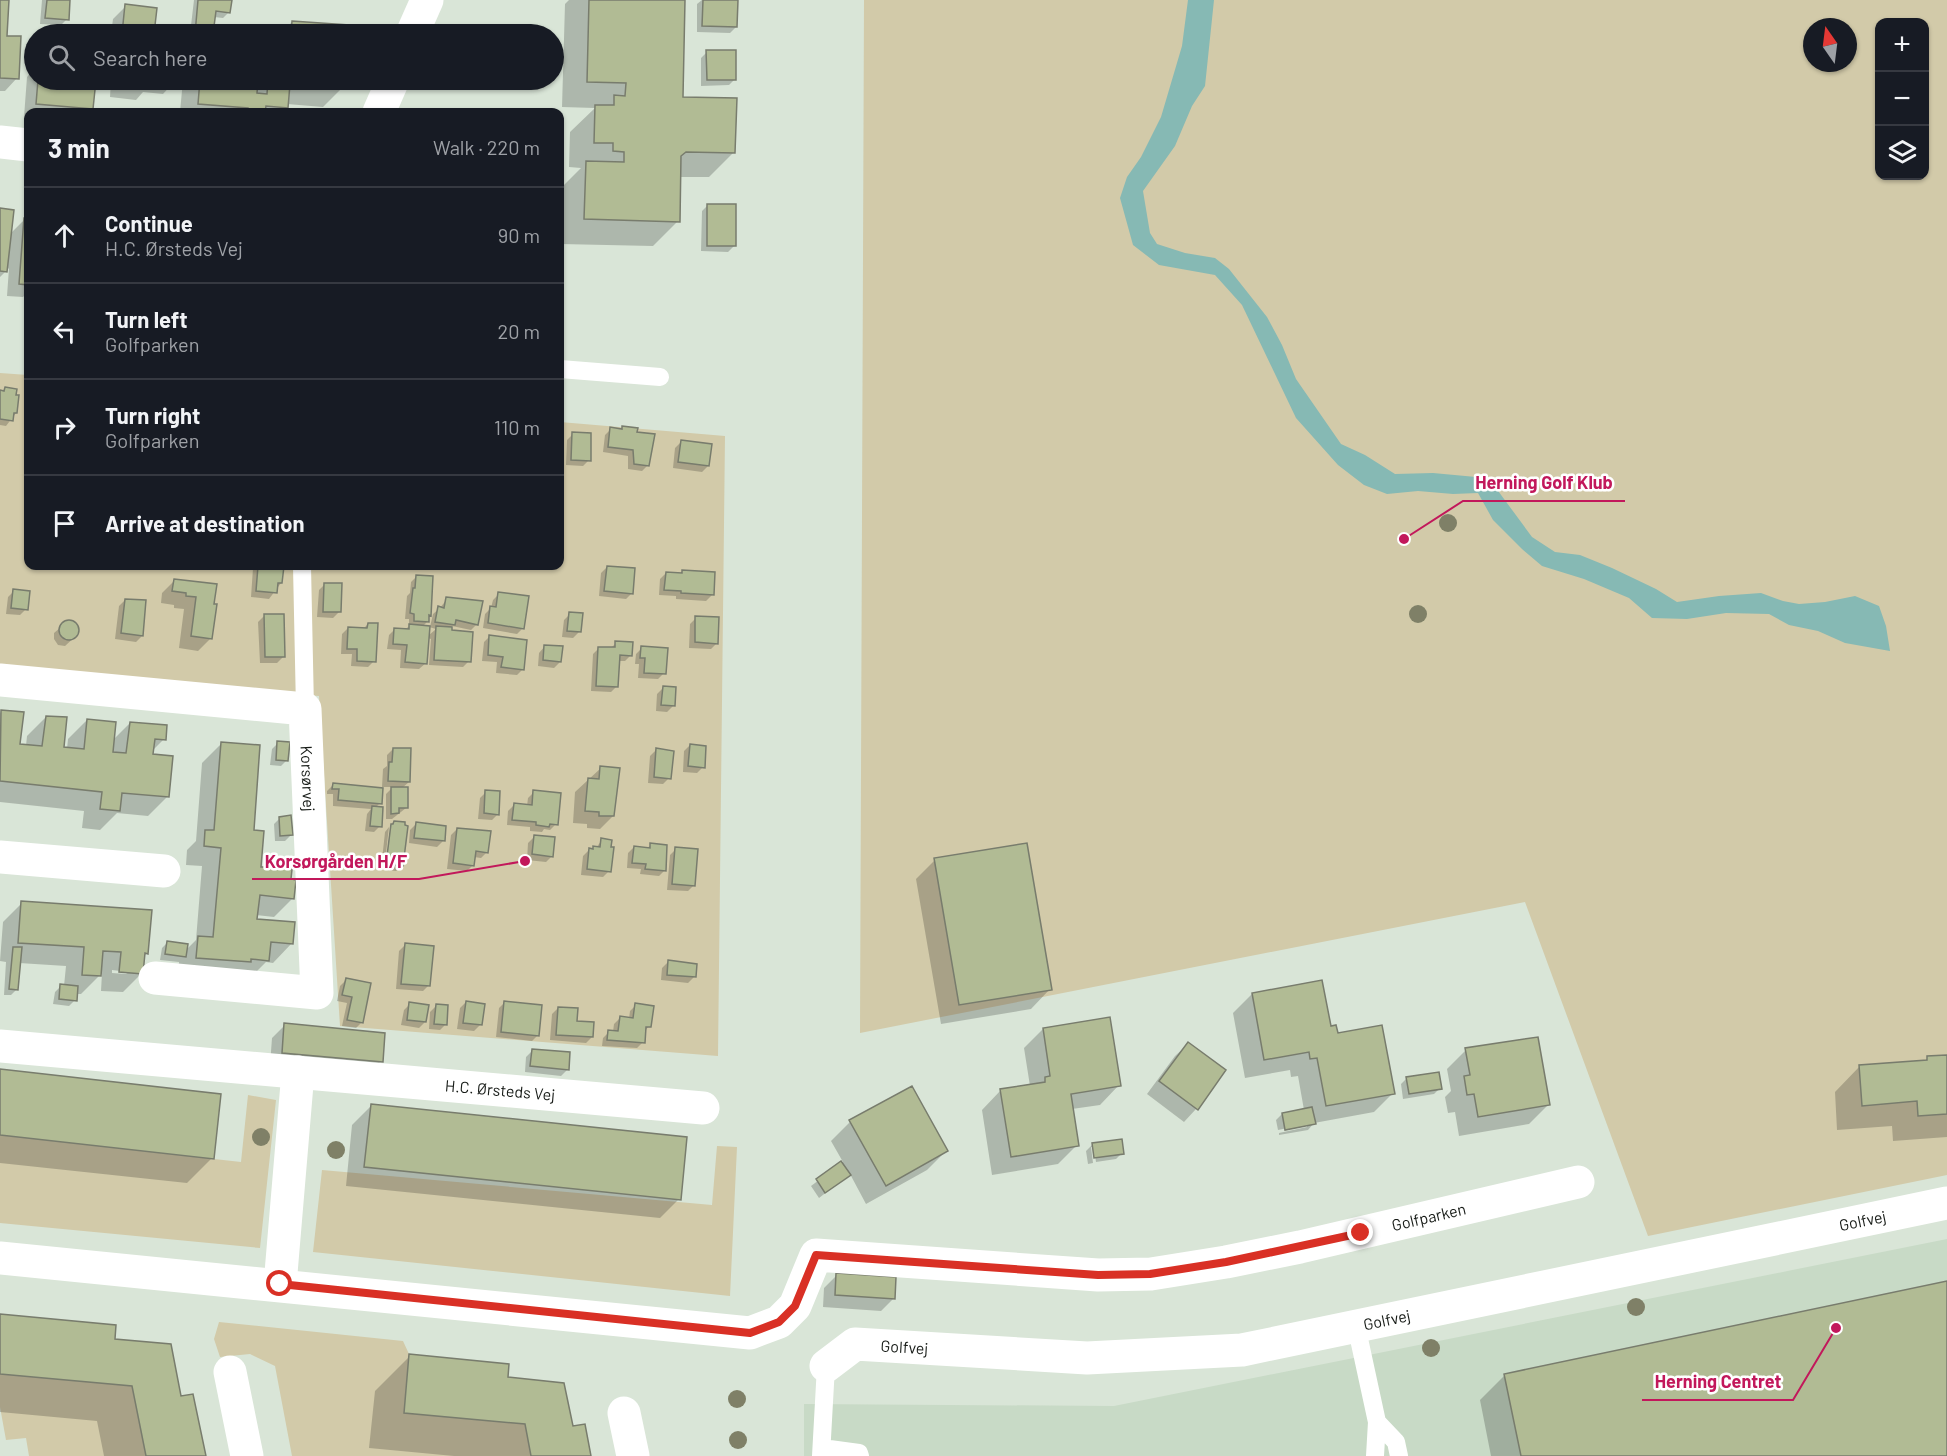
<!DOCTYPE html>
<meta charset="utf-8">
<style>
body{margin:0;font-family:Barlow,sans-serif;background:#242831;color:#f1f3f6}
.controls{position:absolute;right:18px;top:18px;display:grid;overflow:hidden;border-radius:12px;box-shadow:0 2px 4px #0004}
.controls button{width:54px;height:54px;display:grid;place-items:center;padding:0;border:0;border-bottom:2px solid #363941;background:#171b24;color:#f1f3f6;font:30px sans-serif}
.compass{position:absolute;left:1803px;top:18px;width:54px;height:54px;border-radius:50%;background:#171b24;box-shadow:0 2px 4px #0004;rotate:346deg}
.stop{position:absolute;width:18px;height:18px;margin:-14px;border:4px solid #d93025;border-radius:50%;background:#fff}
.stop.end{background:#d93025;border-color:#fff;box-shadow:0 2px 6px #0008}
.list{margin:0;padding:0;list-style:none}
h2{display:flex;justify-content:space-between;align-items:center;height:78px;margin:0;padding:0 24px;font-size:26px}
h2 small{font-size:20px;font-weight:400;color:#9ea1a6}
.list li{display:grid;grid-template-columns:39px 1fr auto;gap:18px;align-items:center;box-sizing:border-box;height:96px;padding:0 24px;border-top:2px solid #363941}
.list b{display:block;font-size:22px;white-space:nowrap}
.list p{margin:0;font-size:20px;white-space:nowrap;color:#9ea1a6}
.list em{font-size:20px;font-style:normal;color:#9ea1a6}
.icon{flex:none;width:33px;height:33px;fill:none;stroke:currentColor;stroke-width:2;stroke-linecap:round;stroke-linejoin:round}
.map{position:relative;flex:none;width:1947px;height:1456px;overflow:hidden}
.search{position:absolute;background:#171b24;box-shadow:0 2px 4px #0004;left:24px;top:24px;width:540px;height:66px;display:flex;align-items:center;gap:15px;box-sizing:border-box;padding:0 21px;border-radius:33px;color:#9ea1a6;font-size:22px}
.panel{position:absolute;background:#171b24;box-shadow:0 2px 4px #0004;left:24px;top:108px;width:540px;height:462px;border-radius:12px}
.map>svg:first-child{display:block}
.built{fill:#c8dac6}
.green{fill:#d2caa9;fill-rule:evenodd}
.water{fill:#86b9b4}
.shadow{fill:#0003;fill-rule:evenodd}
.building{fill:#b1bb94;stroke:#787c6d;stroke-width:1.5}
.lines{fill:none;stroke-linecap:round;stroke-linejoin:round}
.lane{stroke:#fff;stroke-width:18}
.street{stroke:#fff;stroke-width:33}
.tree{fill:#7f8067}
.route{stroke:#d93025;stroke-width:8}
.labels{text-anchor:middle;stroke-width:5;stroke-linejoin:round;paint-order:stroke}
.street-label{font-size:16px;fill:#171b17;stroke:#fff}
.leader{fill:none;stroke:#c2185b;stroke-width:2}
.callout-dot{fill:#c2185b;stroke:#fff;stroke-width:2}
.callout-label{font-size:18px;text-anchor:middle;font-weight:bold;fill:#c2185b;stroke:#fff;stroke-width:5;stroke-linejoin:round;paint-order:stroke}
</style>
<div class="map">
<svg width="1947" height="1456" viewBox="0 0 1947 1456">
<rect width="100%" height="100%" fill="#d9e5d7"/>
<path class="built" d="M1947 1239V1456H804V1404L1114 1406Z"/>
<path class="green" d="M864 0H1947V1175L1648 1236 1525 902 860 1033ZM1880 22H1924V176H1880ZM1812 27H1848V63H1812Z
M0 373 28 375V566H560V422L725 436 718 1056 340 1026 319 696 0 670Z
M248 1095 276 1100 260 1248 0 1223V1135L241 1162Z
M717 1146 737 1147 730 1296 313 1252 322 1170 712 1205Z
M219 1322 403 1341 409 1354 404 1413 525 1424 531 1456H292L275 1366 250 1354 220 1357 214 1339Z
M0 1374 132 1386 146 1456H29L26 1438 6 1440 0 1407Z"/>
<path class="water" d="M1188 0H1214L1205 86 1192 106 1175 146 1143 191 1150 233 1157 244 1185 253 1215 258 1229 269 1267 317 1282 345 1296 379 1341 444 1365 455 1395 474 1433 473 1476 477 1493 484 1532 537 1555 552 1580 555 1612 568 1656 589 1677 602 1719 596 1761 593 1783 601 1799 604 1825 602 1855 596 1879 606 1886 626 1890 651 1845 643 1818 631 1789 625 1769 614 1726 613 1687 619 1652 618 1629 598 1584 579 1542 566 1522 549 1493 520 1478 493 1453 494 1418 491 1387 494 1364 485 1338 465 1296 418 1242 305 1215 275 1159 265 1133 245 1120 198 1127 177 1141 157 1161 117 1182 46Z"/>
<path class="shadow" d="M0 0H7L5 37 17 78 5 91H0Z
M42 0H69L67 19 61 25 40 24Z
M194 0H230L229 12 223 18 214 17 212 34H190Z
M569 0H683L681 98 734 152 709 177H679L678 221 653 246 560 244 561 188 581 168 569 167 570 132 595 108 562 107 565 4Z
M702 0H737L736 27 730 33 697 32V4Z
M126 6 155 9 152 34H111L113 19Z
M292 22 347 26V34H280Z
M242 27 273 29 272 34H235Z
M707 52 735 79 729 85 701 86V58Z
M34 69V80H94L92 109 88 112H28V117H24L27 77Z
M111 80H176L163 94 143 92 136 100 110 97Z
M183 80H343L342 88 323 107 287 104 286 107 281 112H180Z
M708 205 734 246 728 252 701 251 702 211Z
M0 210 10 234 24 220H28V292L23 297 7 296 9 268 0 277Z
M5 389 15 396 16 413 6 426 0 425V392Z
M623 427 648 465 642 471 628 469V456L603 452 605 435 611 429 620 430Z
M573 434 589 460 583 466 566 465 567 440Z
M681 442 708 466 702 472 673 468 675 448Z
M255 566H282L281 583 269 599 251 597 253 568Z
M607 567 632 593 626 599 599 596 601 573Z
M666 573 712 595 706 601 676 599V596L659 595 660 579Z
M417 576 429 615 427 622 423 626 430 627 433 614 440 608 447 599 477 624 471 630 452 626 451 627 450 631 469 661 463 667 429 665 431 639 428 638 426 663 419 669 400 668 401 650 387 649 389 635 395 629 405 630 409 626V619H405L407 596 410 593 411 582ZM429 627 436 629 428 636Z
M175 580 215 586 211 638 198 651 179 648 184 609 174 608V605L161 603 162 593Z
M325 584 339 612 333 618 317 617 319 590Z
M14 591 26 609 20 615 6 614 8 597Z
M499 594 523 628 517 634 483 628 485 614 491 608 493 600Z
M125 600 142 636 136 642 115 639 119 606Z
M570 614 579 632 573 638 562 637 564 620Z
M264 616 283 657 277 663H260L258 622Z
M696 618 717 643 711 649 689 648 690 624Z
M67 622 73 623 77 627V635L65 646 58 645 54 639V633Z
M368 624 374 661 368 667 351 666 352 654H341L342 634 348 628 363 629Z
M490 636 523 669 517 675 496 673 497 662 482 661 484 642Z
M616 643 631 655 625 661H618L617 686 611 692 591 691 593 654 599 648 610 649Z
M545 646 560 662 554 668 538 666 539 653Z
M642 648 664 673 658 679 638 678 639 664H635L636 654Z
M663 688 673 706 667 712 656 711 657 694Z
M2 711 19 745 26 746 27 736 46 717 63 748 67 749 68 739 87 720 112 741 130 723 164 739 152 751 167 797 148 816 117 813 100 830 82 828 84 811 0 802V713Z
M278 743 287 760 281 766 270 765 272 749Z
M221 744 252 831 259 868H268L276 861 290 880 293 898 274 917 256 915V920L292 943 273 963 266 962 249 979 178 977 179 962 160 960 162 948 168 942 185 951 196 940 202 866 186 865 187 850 196 841 202 763Z
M690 745 703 767 697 773 683 772 684 751Z
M393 749 409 782 402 788 406 808 392 819H386V794L393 787H382L383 769 387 766V755Z
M656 750 669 778 663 784 648 783 650 756Z
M601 768 613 816 600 829 587 828V824L573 823 575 792Z
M333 785 380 803 375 808 380 826 374 832 365 831 367 814 371 809 333 806V794H327V791Z
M486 792 498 814 492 820 478 819 480 798Z
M534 792 556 824 550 830 544 829 542 832 530 831V827L507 825 508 811 514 805 527 806 528 798Z
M280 818 291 835 285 841H275L274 824Z
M394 822 402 865 396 871 387 870 392 826H390Z
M416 824 443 841 437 847 409 843 410 830Z
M389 827 384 870 381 869 385 832Z
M457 829 487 852 481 858 474 857 473 865 467 871 447 869 451 835Z
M534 837 552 856 546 862 527 860 528 843Z
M602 840 609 871 603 877 581 875 583 856 589 850 596 848Z
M651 845 665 870 659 876 640 874 641 869 627 868 628 853 634 847 646 849Z
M676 849 694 885 688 891 667 890 670 855Z
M935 860 1050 989 1031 1009 941 1024 916 879Z
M22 903 147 953 143 957 142 973 123 992 101 991 102 973 81 994H76L75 1000 69 1006 53 1004 55 992 61 986H64L66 966 19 963 17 989 11 995H4L6 962 0 961 3 922ZM112 970 129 972 126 974 112 973Z
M405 945 429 985 423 991 396 989 399 951Z
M668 962 694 977 688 983 661 980 662 968Z
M346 980 362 1022 356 1028 342 1026 347 1003 337 1001 340 986Z
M1252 994 1329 1028 1393 1093 1374 1112 1314 1123 1308 1130 1279 1135V1133L1307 1127V1124L1278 1130 1276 1120 1282 1114 1304 1110 1298 1076 1291 1077 1290 1070 1245 1078 1233 1013Z
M466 1002 480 1025 474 1031 457 1029 460 1008Z
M505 1002 538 1035 532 1041 496 1037 499 1008Z
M410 1004 425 1022 419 1028 401 1025 404 1010Z
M636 1005 649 1026 645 1031 643 1042 637 1048 602 1046 603 1038 609 1032H613L614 1024 620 1018 629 1019 630 1011Z
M436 1006 446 1024 440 1030 429 1029 430 1012Z
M558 1008 592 1037 586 1043 550 1040 552 1014Z
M285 1025 381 1061 368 1074 270 1065 272 1038Z
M1043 1029 1119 1085 1100 1105 1072 1109 1077 1145 1058 1164 992 1175 982 1110 1001 1090 1030 1086 1024 1048Z
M1188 1044 1224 1070 1196 1109 1184 1122 1147 1094 1175 1056Z
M1466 1050 1548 1105 1529 1124 1459 1136 1455 1112 1448 1113 1445 1097 1451 1091 1447 1069Z
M532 1051 567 1070 561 1076 525 1072 526 1057Z
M1947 1056V1137L1893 1141 1892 1126 1837 1130 1835 1092 1860 1066 1923 1062 1928 1058Z
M0 1071 212 1158 187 1183 0 1163Z
M1407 1078 1440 1088 1434 1094 1403 1099 1401 1084Z
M371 1106 679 1199 660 1218 346 1186 352 1125Z
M850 1122 946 1151 927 1170 866 1204 850 1174 819 1198 811 1186 843 1162 831 1141Z
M1092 1145 1122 1153 1116 1159 1096 1162 1094 1147H1091L1093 1163 1088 1164 1086 1151Z
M837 1275 894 1298 881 1311 823 1307 824 1288Z
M1947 1283V1456H1491L1480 1400 1505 1375Z
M0 1316 113 1340 180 1398 204 1456H104L97 1421 0 1412Z
M410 1356 506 1379 572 1428 590 1456H454L369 1448 375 1391Z"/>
<path class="building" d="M0 0H9L7 36H21L19 79 0 78Z
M47 0H70L69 20 45 18Z
M198 0H232L230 13 216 11 213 34H195Z
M589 0H685L683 97 737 98 735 153 686 152 681 156 680 222 584 219 586 161 624 162V152L613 151V143H594L595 105H614V95L625 96 626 83 587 82Z
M703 0H738L737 27 702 26Z
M125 4 157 8 154 34H122Z
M292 21 349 25 348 34H291Z
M241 26 274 28V34H241Z
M706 50H736V80H707Z
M38 80H96L93 109 36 104Z
M122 80H178V82L151 80 150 88 121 85Z
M200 80H258L257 93 267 94 268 80H345L344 89 290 84 288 108 266 106 265 112H248V108L198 104Z
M707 204H736V246H707Z
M0 208 14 210 7 272 0 271Z
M24 218H28V285L19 284Z
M5 387 17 389 16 395H19L17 413H14L13 421 0 419V390L4 391Z
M622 426 638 428 637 432 655 434 649 466 634 464 633 450 608 447 610 427 622 429Z
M572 432 591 433V461L571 460Z
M681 440 712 444 709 466 678 462Z
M258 566H284L282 583H278L277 593 256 591Z
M607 566 635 568 633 594 604 591Z
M682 570 715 572 714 595 681 593V591L664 590 666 572 682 573Z
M416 575 433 576 431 616 429 615V622L414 621V614L410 613 413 588H415Z
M174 579 217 584 214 604H217L212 639 191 636 196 597 186 596V593L172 591Z
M324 583H342L341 612H323Z
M13 589 30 591 28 610 11 608Z
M498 592 529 596 524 629 488 623 490 606 496 607Z
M446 597 483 601 478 625 456 620 455 625 435 622 438 606 444 608Z
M125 599 146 600 143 636 121 633Z
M569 612 583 613 581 632 567 631Z
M264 614H284L285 657H265Z
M695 616 719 617 718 644 695 642Z
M59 630a10 10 0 1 1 20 0a10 10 0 1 1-20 0Z
M368 623H378L376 662 357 661V649H347L348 627 367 628Z
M409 624 430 626 427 664 405 662 407 645 393 644 394 628 409 629Z
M436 626 452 627V630L473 632 471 662 434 660Z
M489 635 527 640 524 670 501 667 503 657 488 655Z
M615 641 633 642 632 656 620 655 618 687 596 686 598 647H615Z
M544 645 563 646 561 662 543 660Z
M641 646 668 648 666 674 644 673 645 658H640Z
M663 686 676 687 675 706 661 705Z
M1 710 24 712 20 744 42 746 46 716 67 717 64 747 84 749 87 719 116 722 113 752 126 753 130 722 167 725 166 740 155 739 153 754 173 756 169 797 122 793 120 811 100 809 102 792 0 781Z
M277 741 290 742 288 761 276 760Z
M221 742 260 745 254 830 264 831 261 867H274L275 859 293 860 291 879 296 880 294 899 260 895 257 919 295 922 293 944 271 942 269 961 251 959V962L196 958 198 936 213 937 221 848 204 846 205 830H214Z
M690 744 706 746 705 768 688 766Z
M393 748H411L410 782 388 781 389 762H392Z
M656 748 674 751 671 779 654 777Z
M600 766 620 768 614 816H599V812L585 811 588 778 599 779Z
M333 783 383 788 382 804 338 800 339 789H332Z
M391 787H408V808H399V813L391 814Z
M485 790 500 791 499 815 484 813Z
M533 790 561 793 558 825 550 824 549 827 536 825V822L512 820 514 803 532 805Z
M372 806 383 807 382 827 370 826Z
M291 815 293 835 280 836 279 817Z
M394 821 405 822V825L408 826 403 866 386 864 391 824H393Z
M416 822 446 826 445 841 414 838Z
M457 828 491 831 488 853 476 851 474 866 453 863Z
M534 835 555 837 553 857 532 854Z
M601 838 612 840 611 847H614L611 872 587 869 589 848 593 849V846L600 847Z
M650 843 667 845 666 871 645 869 646 864 632 863 634 846 650 848Z
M1027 843 1052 990 959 1005 934 858Z
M675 847 698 849 695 886 672 884Z
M21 901 152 910 148 954 145 953 143 974 119 972 121 952 103 951 101 976 82 975 84 947 18 943Z
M167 941 188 944 186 957 165 954Z
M405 943 434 946 430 986 401 984Z
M13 947H22L18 990 9 989Z
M668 960 697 964 696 977 667 975Z
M346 978 371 983 363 1023 347 1020 352 997 342 995Z
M1322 980 1331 1026 1336 1025 1338 1033 1382 1025 1395 1094 1326 1106 1317 1058 1310 1059 1309 1052 1264 1060 1252 993Z
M60 984 78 986 77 1001 59 999Z
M466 1001 485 1004 482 1025 463 1023Z
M504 1001 542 1005 539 1036 501 1032Z
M409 1002 429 1005 426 1022 407 1020Z
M635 1003 654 1006 651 1027H646L645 1043 607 1040 608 1030 618 1031 620 1016 633 1018Z
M436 1004 448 1005 447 1025 434 1024Z
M558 1007 578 1008 577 1021 594 1022 593 1037 556 1035Z
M1110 1017 1121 1086 1071 1094 1079 1146 1011 1157 1000 1089 1045 1082V1077L1050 1076 1043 1028Z
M284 1023 385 1033 383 1062 282 1053Z
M1538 1037 1550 1105 1478 1117 1474 1094 1467 1095 1464 1076 1470 1075 1465 1048Z
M1188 1042 1226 1070 1198 1110 1159 1081Z
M532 1049 570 1052 569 1070 530 1066Z
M1947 1055V1114L1918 1116 1917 1101 1862 1106 1859 1065 1927 1060V1056Z
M0 1069 221 1094 214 1159 0 1135Z
M1439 1072 1442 1089 1409 1094 1406 1077Z
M912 1086 948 1151 886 1186 849 1120Z
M371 1104 687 1137 681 1200 364 1167Z
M1312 1107 1316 1124 1285 1130 1282 1113Z
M1122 1139 1124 1154 1094 1158 1092 1143Z
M841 1161 851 1175 825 1193 816 1179Z
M836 1273 896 1277 895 1299 835 1295Z
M1947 1281V1456H1521L1504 1374Z
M0 1314 116 1325 115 1339 171 1344 181 1396 193 1394 206 1456H146L132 1386 0 1374Z
M409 1354 509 1364 508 1377 564 1383 573 1426 585 1424 591 1456H531L525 1424 404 1413Z"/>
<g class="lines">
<path class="lane" d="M560 369 660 377
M302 566 305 709
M1356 1325 1377 1422 1375 1456
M1377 1422 1396 1442 1399 1456
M822 1448 859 1453 860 1456
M821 1456 826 1366"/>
<g class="street">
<path d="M412 34 427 0"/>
<path d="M379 112 393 80"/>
<path d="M0 142 28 145"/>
<path id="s1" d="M0 680 305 709 317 993 155 978"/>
<path d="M0 857 164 871"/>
<path id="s2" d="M0 1046 703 1108"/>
<path id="s3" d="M0 1258 750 1333 779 1322 795 1306 816 1255 1098 1275 1151 1274 1226 1262 1300 1247 1578 1182"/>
<path d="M280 1285 298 1072"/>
<path id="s4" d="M826 1366 855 1344 1087 1358 1242 1350 1947 1203"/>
<path d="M230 1372 247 1456"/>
<path d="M624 1413 633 1456"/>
</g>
</g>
<g class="tree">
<circle cx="1448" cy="523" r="9"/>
<circle cx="1418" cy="614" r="9"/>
<circle cx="261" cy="1137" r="9"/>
<circle cx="336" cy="1150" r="9"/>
<circle cx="1636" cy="1307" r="9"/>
<circle cx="1431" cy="1348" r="9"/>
<circle cx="737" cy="1399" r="9"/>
<circle cx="738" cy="1440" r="9"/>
</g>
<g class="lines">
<path class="route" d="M280 1284 750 1333 779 1322 795 1306 816 1255 1098 1275 1150 1274 1226 1262 1361 1233"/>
</g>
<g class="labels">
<g class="street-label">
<text dy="6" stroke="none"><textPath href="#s1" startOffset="376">Korsørvej</textPath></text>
<text dy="6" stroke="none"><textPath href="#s2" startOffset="502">H.C. Ørsteds Vej</textPath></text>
<text dy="6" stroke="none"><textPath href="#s3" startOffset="1482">Golfparken</textPath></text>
<text dy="6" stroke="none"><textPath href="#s4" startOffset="1058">Golfvej</textPath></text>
<text dy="6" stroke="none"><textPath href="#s4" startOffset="572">Golfvej</textPath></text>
<text dy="6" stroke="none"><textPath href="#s4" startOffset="86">Golfvej</textPath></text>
</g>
</g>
<path class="leader" d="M1404 539L1463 501H1625M525 861L419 879H252M1836 1328L1793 1400H1642"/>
<g class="callout-dot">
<circle cx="1404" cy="539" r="6"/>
<circle cx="525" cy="861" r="6"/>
<circle cx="1836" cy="1328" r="6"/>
</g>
<g class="callout-label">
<text x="1544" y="489">Herning Golf Klub</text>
<text x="336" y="868">Korsørgården H/F</text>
<text x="1718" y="1388">Herning Centret</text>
</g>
</svg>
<div class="controls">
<button>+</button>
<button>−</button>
<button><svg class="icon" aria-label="layers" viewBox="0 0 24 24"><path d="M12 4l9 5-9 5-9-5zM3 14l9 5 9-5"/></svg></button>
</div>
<svg class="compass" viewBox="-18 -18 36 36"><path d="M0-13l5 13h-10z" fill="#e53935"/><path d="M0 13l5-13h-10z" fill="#9ea1a6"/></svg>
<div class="stop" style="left:280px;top:1284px"></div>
<div class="stop end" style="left:1361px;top:1233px"></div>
<div class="search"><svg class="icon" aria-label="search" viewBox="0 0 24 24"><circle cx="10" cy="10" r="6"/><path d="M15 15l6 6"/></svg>Search here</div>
<section class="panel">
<h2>3 min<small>Walk · 220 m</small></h2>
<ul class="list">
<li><svg class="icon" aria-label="ahead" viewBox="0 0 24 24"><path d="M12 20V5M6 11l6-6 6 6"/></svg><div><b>Continue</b><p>H.C. Ørsteds Vej</p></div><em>90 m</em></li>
<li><svg class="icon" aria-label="left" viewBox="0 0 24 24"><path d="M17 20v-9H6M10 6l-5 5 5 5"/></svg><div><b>Turn left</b><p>Golfparken</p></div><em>20 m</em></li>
<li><svg class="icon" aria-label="right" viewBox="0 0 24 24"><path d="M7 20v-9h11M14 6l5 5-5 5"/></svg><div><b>Turn right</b><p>Golfparken</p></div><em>110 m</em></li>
<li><svg class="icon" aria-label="arrive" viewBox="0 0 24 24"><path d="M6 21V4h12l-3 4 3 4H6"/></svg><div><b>Arrive at destination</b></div></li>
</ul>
</section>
</div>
